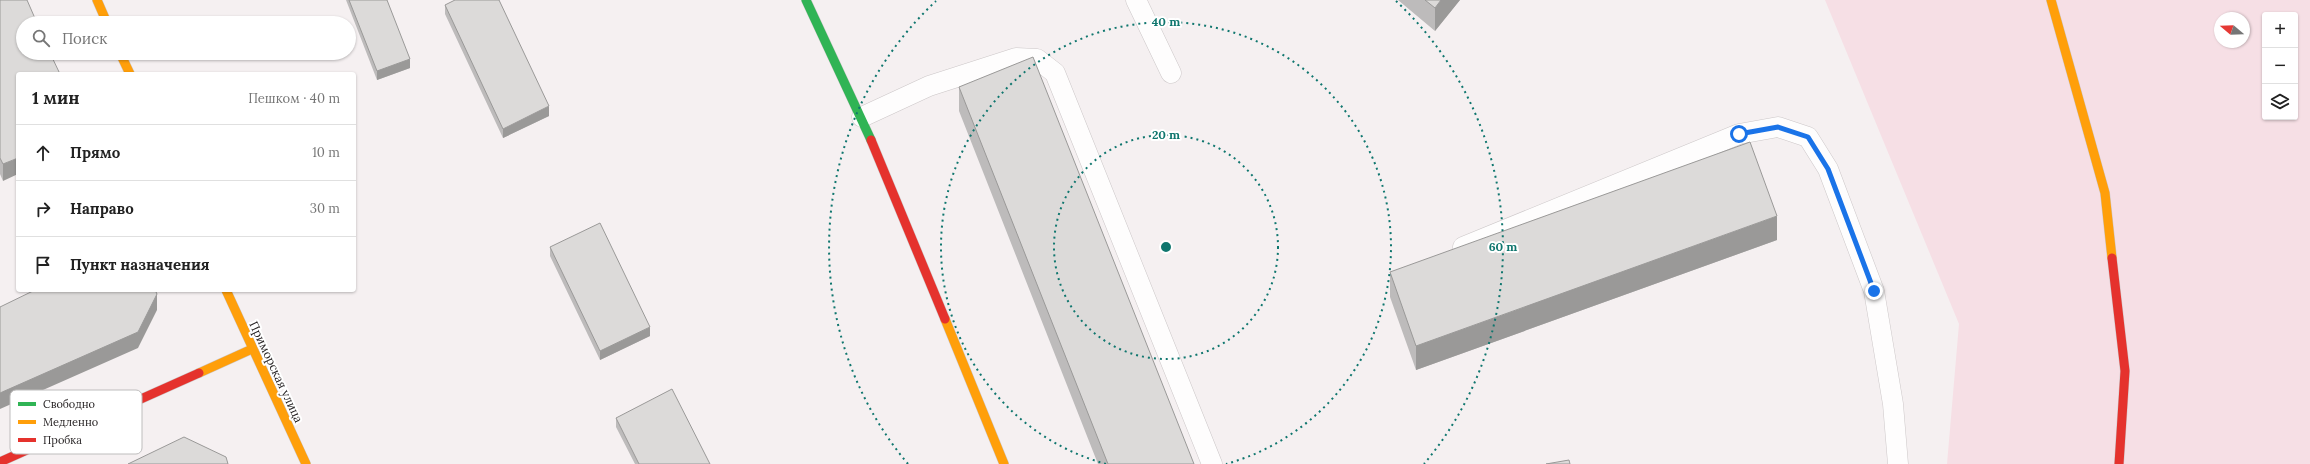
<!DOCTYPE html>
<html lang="ru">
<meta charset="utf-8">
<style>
body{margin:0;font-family:Lora,serif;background:#f2f2f2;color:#222}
.controls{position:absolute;right:12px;top:12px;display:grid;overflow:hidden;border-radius:4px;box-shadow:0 1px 3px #0004}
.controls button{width:36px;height:36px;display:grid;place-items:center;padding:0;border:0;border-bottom:1px solid #e0e0e0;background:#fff;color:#222;font:20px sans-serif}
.compass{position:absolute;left:2214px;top:12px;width:36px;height:36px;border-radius:50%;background:#fff;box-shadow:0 1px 3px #0004;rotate:289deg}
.stop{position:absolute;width:12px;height:12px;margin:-9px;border:3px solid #1a73e8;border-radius:50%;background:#fff}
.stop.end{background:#1a73e8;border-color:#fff;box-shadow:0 1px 4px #0008}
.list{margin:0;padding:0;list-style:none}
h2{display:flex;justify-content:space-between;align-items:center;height:52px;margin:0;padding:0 16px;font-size:17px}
h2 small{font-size:13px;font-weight:400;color:#767676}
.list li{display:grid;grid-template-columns:26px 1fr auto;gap:12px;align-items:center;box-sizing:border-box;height:56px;padding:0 16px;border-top:1px solid #e0e0e0}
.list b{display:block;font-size:15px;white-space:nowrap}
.list em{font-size:13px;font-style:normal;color:#767676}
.icon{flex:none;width:22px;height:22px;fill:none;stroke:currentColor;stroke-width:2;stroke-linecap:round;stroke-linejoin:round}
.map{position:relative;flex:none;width:2310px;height:464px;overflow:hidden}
.search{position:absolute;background:#fff;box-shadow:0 1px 3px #0004;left:16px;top:16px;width:340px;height:44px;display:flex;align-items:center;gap:10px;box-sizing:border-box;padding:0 14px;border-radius:22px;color:#767676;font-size:15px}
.panel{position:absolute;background:#fff;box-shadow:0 1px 3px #0004;left:16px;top:72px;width:340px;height:220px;border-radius:4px}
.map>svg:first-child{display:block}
.green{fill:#f6dfe5;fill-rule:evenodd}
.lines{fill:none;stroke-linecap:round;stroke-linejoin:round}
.lane-casing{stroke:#ccc7c8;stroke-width:21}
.fast-casing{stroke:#ccc7c8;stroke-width:10}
.slow-casing{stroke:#ccc7c8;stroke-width:10}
.jam-casing{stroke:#ccc7c8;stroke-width:10}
.lane{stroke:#fefdfd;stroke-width:20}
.fast{stroke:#30b455;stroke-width:9}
.slow{stroke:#ff9f0a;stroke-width:9}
.jam{stroke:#e5322d;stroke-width:9}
.wall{fill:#bdbbbb}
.shaded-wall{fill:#9a9998}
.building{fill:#dcdad9;stroke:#9a9998}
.route{stroke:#1a73e8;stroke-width:5}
.ring{fill:none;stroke:#0f766e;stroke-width:2;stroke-dasharray:2 4}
.labels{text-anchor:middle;stroke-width:4;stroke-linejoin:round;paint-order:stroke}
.street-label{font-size:12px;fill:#272324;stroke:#fff}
.key{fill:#fff;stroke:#bebdbd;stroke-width:1}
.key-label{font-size:11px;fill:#272324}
.centre{fill:#0f766e;stroke:#fff;stroke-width:2}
.ring-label{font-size:12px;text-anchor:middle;font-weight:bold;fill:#0f766e;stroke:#fff;stroke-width:4;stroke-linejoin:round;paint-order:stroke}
</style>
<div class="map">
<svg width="2310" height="464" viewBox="0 0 2310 464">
<rect width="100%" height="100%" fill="#f5f0f1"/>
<path class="green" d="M1825 0H2310V464H1947L1959 324ZM2265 15H2295V117H2265ZM2220 18H2244V42H2220Z"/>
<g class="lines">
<defs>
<path id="lane" d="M1136 0 1171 73
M862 117 929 86 1016 58 1037 59 1055 73 1212 464
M1463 247 1739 134 1778 127 1808 137 1828 169 1874 291 1893 404 1898 464"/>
<path id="fast" d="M806 0 871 140"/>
<path id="slow" d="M97 0 107 23
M2051 0 2105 193 2112 258
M120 53 130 74
M226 290 306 464
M945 319 1004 464
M199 373 252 349"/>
<path id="jam" d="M871 140 945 319
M2112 258 2125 371 2119 464
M0 462 199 373"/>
</defs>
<use href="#lane" class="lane-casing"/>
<use href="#fast" class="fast-casing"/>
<use href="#slow" class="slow-casing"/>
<use href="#jam" class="jam-casing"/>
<use href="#lane" class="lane"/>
<use href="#fast" class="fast"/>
<use href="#slow" class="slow"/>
<use href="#jam" class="jam"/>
</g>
<path class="wall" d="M0 0H27L3 181 0 174Z
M346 0H387L410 68 377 80Z
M1398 0H1460L1435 31Z
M445 5 549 116 503 138 445 14Z
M959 87 1194 464H1098L959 111Z
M1777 240 1416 370 1390 297V272Z
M550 247 650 336 600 360 550 256Z
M616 418 710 464H635L616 427Z"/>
<path class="shaded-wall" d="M1441 0H1460L1435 31V8Z
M410 59V68L377 80V71Z
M549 106V116L503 138V129Z
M18 158V174L3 181V164Z
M1777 216V240L1416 370V346Z
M157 294V310L138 348 0 409V393Z
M650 327V336L600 360V351Z"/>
<path class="building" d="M0 0H27L37 23H23V53H50L60 74H18V158L3 164 0 158Z
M349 0H387L410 59 377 71Z
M455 0H499L549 106 503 129 445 5Z
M1425 0H1441L1435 8Z
M1033 57 1194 464H1108L959 87Z
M1750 142 1777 216 1416 346 1390 272Z
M600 223 650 327 600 351 550 247Z
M35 290H155L157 294 138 332 0 393V307Z
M672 389 710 464H639L616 418Z
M184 437 226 457 228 464H128Z
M1569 460 1570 464H1546Z"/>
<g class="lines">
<path class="route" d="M1739 134 1778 127 1808 137 1828 169 1874 291"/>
</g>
<g class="ring">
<circle cx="1166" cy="247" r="112"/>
<path d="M1106 464A225 225 0 1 1 1226 464"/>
<path d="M908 464A337 337 0 0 1 936 1M1396 1A337 337 0 0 1 1424 464"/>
</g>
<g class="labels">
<g class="street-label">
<text transform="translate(276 372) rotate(65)" y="4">Приморская улица</text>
</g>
</g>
<rect x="10" y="390" width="132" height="64" rx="6" class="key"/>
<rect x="18" y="402" width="18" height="4" fill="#30b455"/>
<rect x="18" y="420" width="18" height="4" fill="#ff9f0a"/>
<rect x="18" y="438" width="18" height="4" fill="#e5322d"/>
<g class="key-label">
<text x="43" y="408">Свободно</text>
<text x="43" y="426">Медленно</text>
<text x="43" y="444">Пробка</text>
</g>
<circle cx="1166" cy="247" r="6" class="centre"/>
<g class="ring-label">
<text x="1166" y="26">40 m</text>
<text x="1166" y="139">20 m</text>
<text x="1503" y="251">60 m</text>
</g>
</svg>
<div class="controls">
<button>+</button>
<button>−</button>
<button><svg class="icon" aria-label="layers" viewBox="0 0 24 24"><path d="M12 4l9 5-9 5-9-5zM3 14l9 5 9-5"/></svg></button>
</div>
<svg class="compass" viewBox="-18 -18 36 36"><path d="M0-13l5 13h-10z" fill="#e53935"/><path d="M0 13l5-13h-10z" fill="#767676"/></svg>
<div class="stop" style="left:1739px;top:134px"></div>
<div class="stop end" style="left:1874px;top:291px"></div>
<div class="search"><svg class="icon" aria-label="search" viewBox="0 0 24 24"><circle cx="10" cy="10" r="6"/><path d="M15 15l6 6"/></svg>Поиск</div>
<section class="panel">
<h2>1 мин<small>Пешком · 40 m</small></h2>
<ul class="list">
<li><svg class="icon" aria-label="ahead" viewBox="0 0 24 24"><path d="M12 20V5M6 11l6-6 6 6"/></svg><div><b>Прямо</b></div><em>10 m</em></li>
<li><svg class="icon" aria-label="right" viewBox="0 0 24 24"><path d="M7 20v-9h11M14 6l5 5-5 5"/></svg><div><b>Направо</b></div><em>30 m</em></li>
<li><svg class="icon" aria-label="arrive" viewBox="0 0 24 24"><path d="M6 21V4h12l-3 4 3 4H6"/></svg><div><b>Пункт назначения</b></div></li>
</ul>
</section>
</div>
